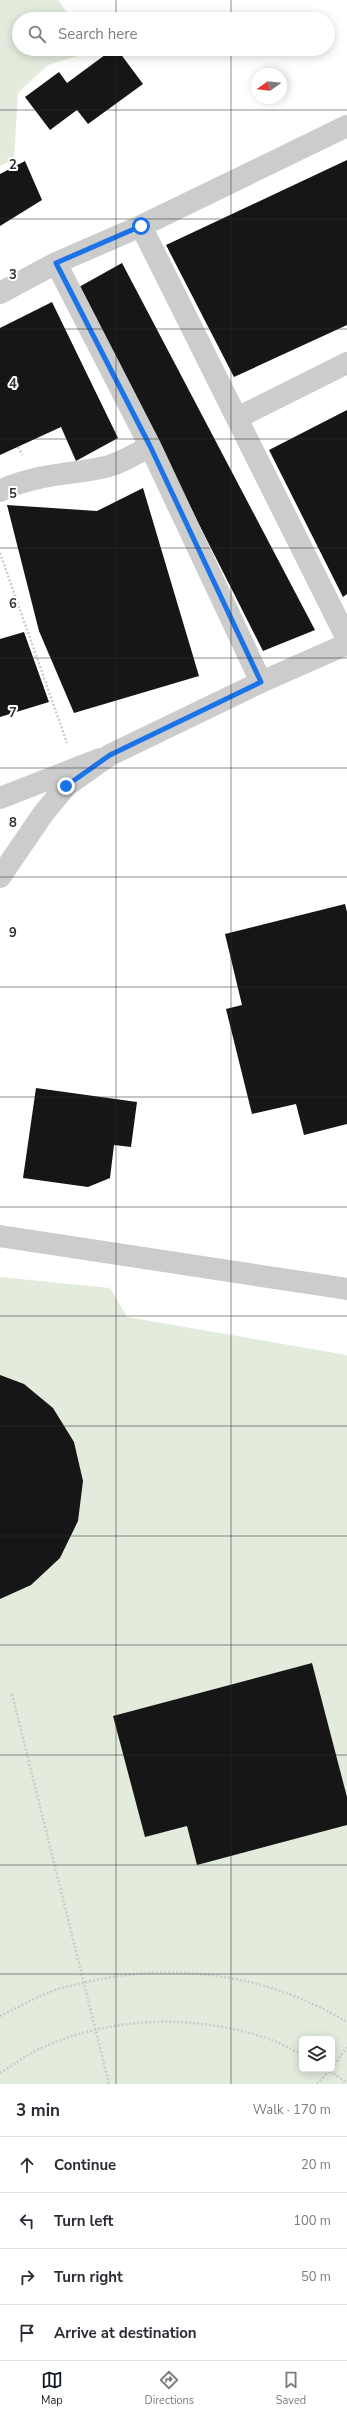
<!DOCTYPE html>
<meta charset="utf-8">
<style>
body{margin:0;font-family:"Nunito Sans",sans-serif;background:#f2f2f3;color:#2b2b33}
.controls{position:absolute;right:12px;bottom:12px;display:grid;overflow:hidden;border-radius:6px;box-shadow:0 2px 10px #0003}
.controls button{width:36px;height:36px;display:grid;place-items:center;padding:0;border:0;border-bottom:1px solid #e1e1e2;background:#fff;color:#2b2b33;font:20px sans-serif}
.compass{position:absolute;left:251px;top:68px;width:36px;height:36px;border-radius:50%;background:#fff;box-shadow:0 2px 10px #0003;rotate:255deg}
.stop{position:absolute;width:12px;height:12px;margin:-9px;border:3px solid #1a73e8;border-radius:50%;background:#fff}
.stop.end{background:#1a73e8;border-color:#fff;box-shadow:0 1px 4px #0008}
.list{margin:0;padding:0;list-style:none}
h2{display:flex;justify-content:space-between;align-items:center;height:52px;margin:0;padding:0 16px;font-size:17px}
h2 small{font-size:13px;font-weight:400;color:#7c7c81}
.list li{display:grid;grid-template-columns:26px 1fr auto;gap:12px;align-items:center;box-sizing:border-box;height:56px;padding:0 16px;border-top:1px solid #e1e1e2}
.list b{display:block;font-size:15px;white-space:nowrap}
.list em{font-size:13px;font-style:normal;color:#7c7c81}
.icon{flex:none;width:22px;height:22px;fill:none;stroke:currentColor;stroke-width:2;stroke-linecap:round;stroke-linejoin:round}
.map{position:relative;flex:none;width:347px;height:2084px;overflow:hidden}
.search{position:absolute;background:#fff;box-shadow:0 2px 10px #0003;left:12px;right:12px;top:12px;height:44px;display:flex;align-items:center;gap:10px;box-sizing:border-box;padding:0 14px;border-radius:22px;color:#7c7c81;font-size:15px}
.sheet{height:276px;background:#fff}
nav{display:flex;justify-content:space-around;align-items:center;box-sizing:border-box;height:56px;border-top:1px solid #e1e1e2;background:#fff;font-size:11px;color:#7c7c81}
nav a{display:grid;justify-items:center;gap:2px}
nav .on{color:#111827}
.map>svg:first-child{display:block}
.green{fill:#e3ebdd;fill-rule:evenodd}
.building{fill:#161616}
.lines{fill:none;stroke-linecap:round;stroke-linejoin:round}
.path{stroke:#ccc;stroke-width:2.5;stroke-dasharray:2 2;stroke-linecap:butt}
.minor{stroke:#ccc;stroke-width:22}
.tertiary{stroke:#ccc;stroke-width:22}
.route{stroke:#1a73e8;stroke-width:5}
.grid{fill:none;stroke:#2f2f2f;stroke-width:1;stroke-opacity:0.55}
.grid-label{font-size:13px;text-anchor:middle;font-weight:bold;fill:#2f2f2f;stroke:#fff;stroke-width:4;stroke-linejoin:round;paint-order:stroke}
</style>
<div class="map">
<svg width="347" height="2084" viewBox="0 0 347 2084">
<rect width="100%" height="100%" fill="#fff"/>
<path class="green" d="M0 0H58L72 19H19V49H93L94 51 48 65 18 93 14 159 0 166Z
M0 1277 110 1288 127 1317 347 1355V2084H0ZM302 2039H332V2069H302Z"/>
<path class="building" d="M113 49H117L143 84 88 124 77 110 50 130 25 97 59 72 67 83Z
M347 160V325L234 377 166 245Z
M25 161 42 200 0 226V174Z
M122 263 315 630 263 651 79 287Z
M52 302 118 438 76 461 61 427 0 455V328Z
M347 410V594L343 597 269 450Z
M143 488 199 676 74 713 39 631 7 505 97 511Z
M24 632 49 702 0 717V639Z
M345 904 347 912V1124L304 1135 296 1104 252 1114 226 1009 242 1005 225 934Z
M36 1088 137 1102 131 1147 114 1145 110 1178 88 1187 23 1178Z
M0 1375 24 1384 53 1408 74 1442 83 1481 78 1521 60 1558 31 1585 0 1599Z
M312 1663 347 1797V1825L197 1865 187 1826 145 1837 113 1716Z"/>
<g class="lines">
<path class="path" d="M18 447 22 455
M0 553 67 743
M12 1694 109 2084
M0 2016C17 2008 34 1998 52 1991 63 1987 76 1985 87 1982 176 1961 269 1975 347 2022
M332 2068 347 2047
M327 2069 347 2083
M0 2073C13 2065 25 2056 39 2049 108 2017 188 2014 260 2036 275 2040 288 2048 302 2054
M317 2084 331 2069"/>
<path class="minor" d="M141 226 347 639
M56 263 150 446 261 682
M0 293 56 263 141 226 347 126
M237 418 347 363
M0 491C34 474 69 475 105 467 121 463 136 454 150 446
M0 798 100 759
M0 1236 347 1289"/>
<path class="tertiary" d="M0 877 43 814 66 786 110 755 261 682 347 644"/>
</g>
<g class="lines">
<path class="route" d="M66 786 110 755 261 682 150 446 56 263 141 226"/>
</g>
<path class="grid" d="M116 0V19M231 0V19M116 49V2084M231 49V2084M0 110H347M0 219H347M0 329H347M0 439H347M0 548H347M0 658H347M0 768H347M0 877H347M0 987H347M0 1097H347M0 1207H347M0 1316H347M0 1426H347M0 1536H347M0 1645H347M0 1755H347M0 1865H347M0 1974H347"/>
<g class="grid-label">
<text x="13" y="169">2</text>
<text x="13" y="279">3</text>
<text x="13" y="388">4</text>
<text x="13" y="498">5</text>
<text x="13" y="608">6</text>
<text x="13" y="717">7</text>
<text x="13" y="827">8</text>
<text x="13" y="937">9</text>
</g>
</svg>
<div class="controls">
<button><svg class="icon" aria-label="layers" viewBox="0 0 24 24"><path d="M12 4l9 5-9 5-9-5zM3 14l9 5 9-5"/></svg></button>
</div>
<svg class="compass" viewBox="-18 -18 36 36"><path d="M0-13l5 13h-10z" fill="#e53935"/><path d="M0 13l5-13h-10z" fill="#7c7c81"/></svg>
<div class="stop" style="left:141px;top:226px"></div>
<div class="stop end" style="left:66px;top:786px"></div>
<div class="search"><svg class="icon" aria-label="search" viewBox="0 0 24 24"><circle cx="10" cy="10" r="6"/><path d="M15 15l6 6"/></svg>Search here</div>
</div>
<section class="sheet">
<h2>3 min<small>Walk · 170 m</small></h2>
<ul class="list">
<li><svg class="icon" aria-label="ahead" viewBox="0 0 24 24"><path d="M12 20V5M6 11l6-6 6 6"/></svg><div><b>Continue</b></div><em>20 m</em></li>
<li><svg class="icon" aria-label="left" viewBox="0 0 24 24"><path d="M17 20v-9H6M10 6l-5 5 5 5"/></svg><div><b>Turn left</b></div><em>100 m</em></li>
<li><svg class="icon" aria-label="right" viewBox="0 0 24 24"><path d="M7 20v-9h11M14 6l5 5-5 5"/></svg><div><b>Turn right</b></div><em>50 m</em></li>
<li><svg class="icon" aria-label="arrive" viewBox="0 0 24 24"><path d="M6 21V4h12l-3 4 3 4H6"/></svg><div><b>Arrive at destination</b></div></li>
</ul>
</section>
<nav>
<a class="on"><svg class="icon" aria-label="map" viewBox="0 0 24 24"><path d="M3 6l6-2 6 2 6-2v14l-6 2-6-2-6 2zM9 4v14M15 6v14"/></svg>Map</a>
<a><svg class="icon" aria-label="directions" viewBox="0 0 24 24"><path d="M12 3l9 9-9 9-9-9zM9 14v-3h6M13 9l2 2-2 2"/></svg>Directions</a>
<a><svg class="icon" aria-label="saved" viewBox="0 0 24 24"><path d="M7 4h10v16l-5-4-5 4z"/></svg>Saved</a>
</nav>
